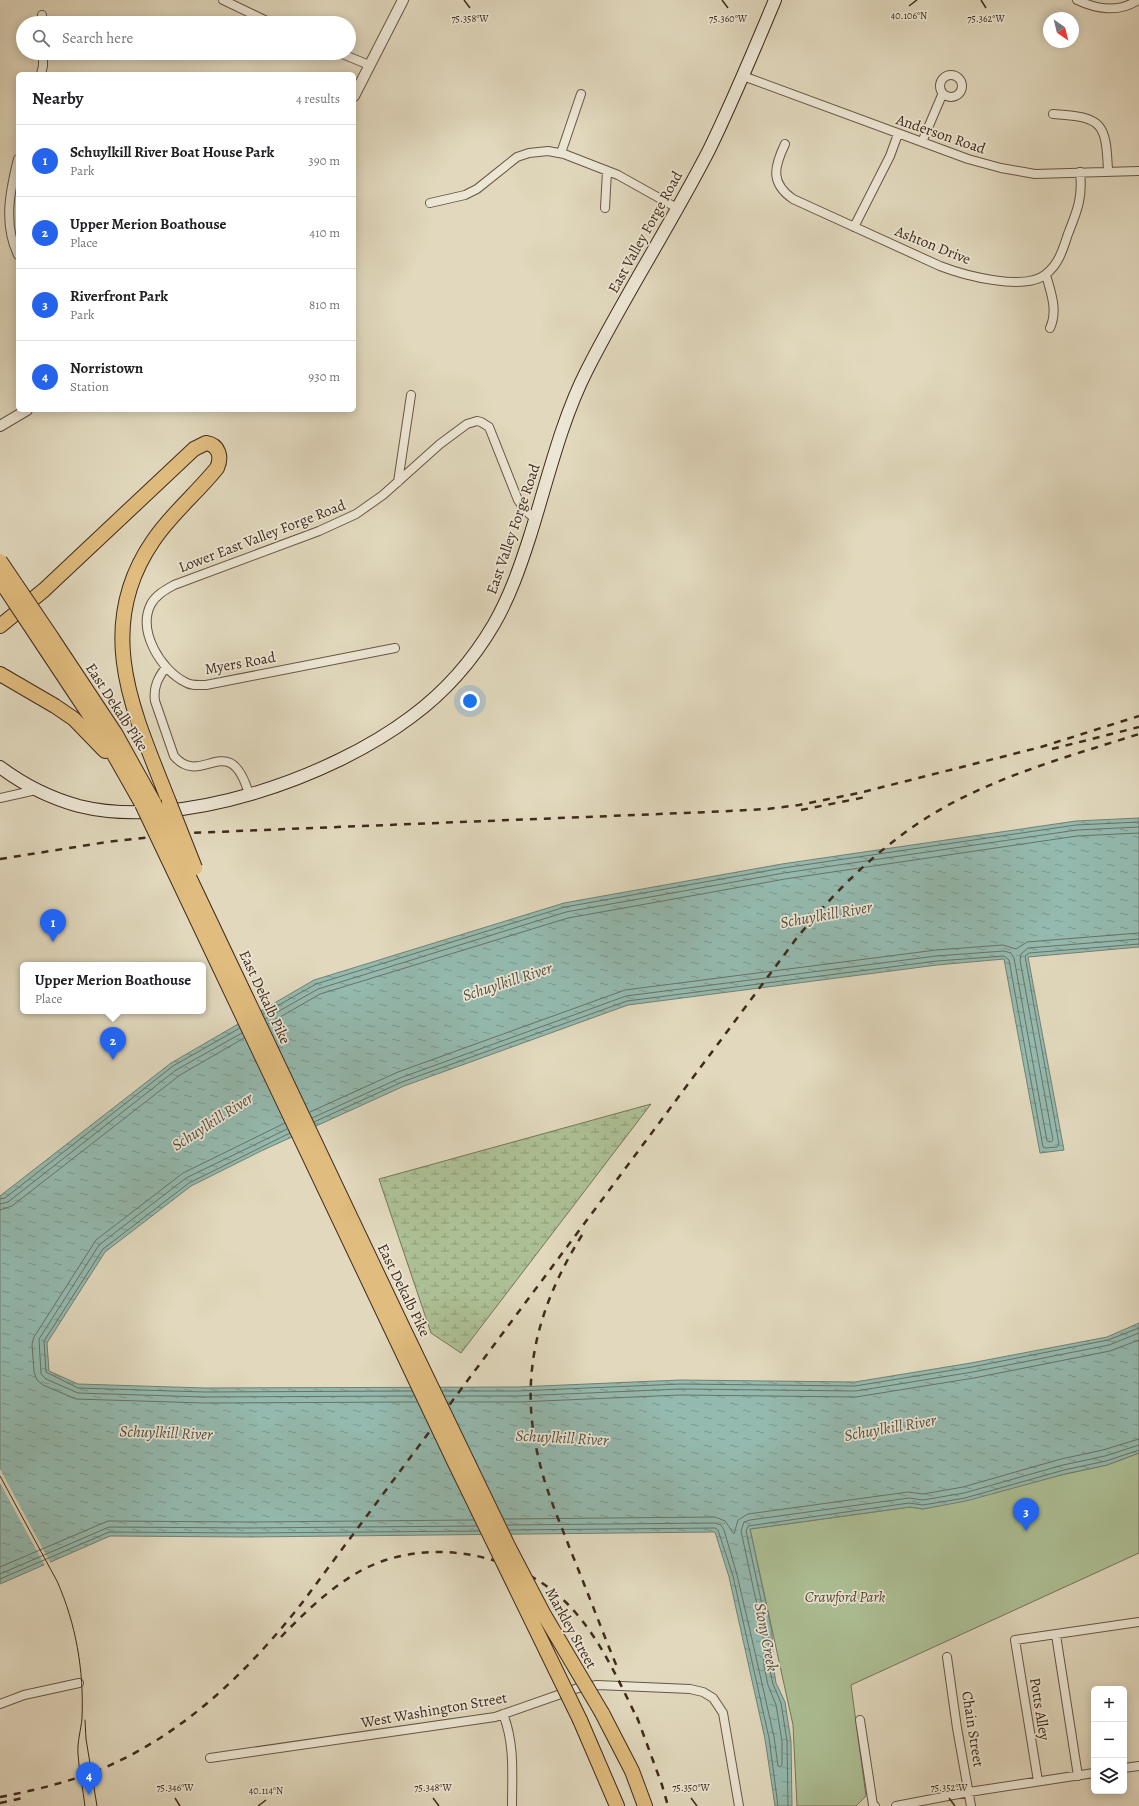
<!DOCTYPE html>
<meta charset="utf-8">
<style>
body{margin:0;font-family:Alegreya,serif;background:#f2f2f2;color:#202124}
.controls{position:absolute;right:12px;bottom:12px;display:grid;overflow:hidden;border-radius:6px;box-shadow:0 2px 10px #0003}
.controls button{width:36px;height:36px;display:grid;place-items:center;padding:0;border:0;border-bottom:1px solid #e0e0e0;background:#fff;color:#202124;font:20px sans-serif}
.compass{position:absolute;left:1043px;top:12px;width:36px;height:36px;border-radius:50%;background:#fff;box-shadow:0 2px 10px #0003;rotate:145deg}
.you{position:absolute;left:470px;top:701px;width:14px;height:14px;margin:-10px;border:3px solid #fff;border-radius:50%;background:#1a73e8;box-shadow:0 0 0 6px #1a73e833}
.badge{display:grid;place-items:center;width:26px;height:26px;border-radius:50%;background:#2563eb;color:#fff;font-size:13px;font-weight:700}
.pin{position:absolute;translate:-50% -33px;filter:drop-shadow(0 1px 2px #0008)}
.pin::after{content:'';position:absolute;top:21px;width:14px;height:12px;background:inherit;clip-path:polygon(0 0,100% 0,50% 100%)}
.popup{position:absolute;left:20px;top:962px;width:186px;height:52px;box-sizing:border-box;display:grid;place-content:center;border-radius:6px;background:#fff;filter:drop-shadow(0 1px 3px #0005);font-size:13px;white-space:nowrap;color:#757577}
.popup b{font-size:15px;color:#202124}
.popup::after{content:'';position:absolute;left:50%;top:100%;margin-left:-8px;border:8px solid transparent;border-top-color:#fff}
.list{margin:0;padding:0;list-style:none}
h2{display:flex;justify-content:space-between;align-items:center;height:52px;margin:0;padding:0 16px;font-size:17px}
h2 small{font-size:13px;font-weight:400;color:#757577}
.list li{display:grid;grid-template-columns:26px 1fr auto;gap:12px;align-items:center;box-sizing:border-box;height:72px;padding:0 16px;border-top:1px solid #e0e0e0}
.list b{display:block;font-size:15px;white-space:nowrap}
.list p{margin:0;font-size:13px;white-space:nowrap;color:#757577}
.list em{font-size:13px;font-style:normal;color:#757577}
.icon{flex:none;width:22px;height:22px;fill:none;stroke:currentColor;stroke-width:2;stroke-linecap:round;stroke-linejoin:round}
.map{position:relative;flex:none;width:1139px;height:1806px;overflow:hidden}
.search{position:absolute;background:#fff;box-shadow:0 2px 10px #0003;left:16px;top:16px;width:340px;height:44px;display:flex;align-items:center;gap:10px;box-sizing:border-box;padding:0 14px;border-radius:22px;color:#757577;font-size:15px}
.panel{position:absolute;background:#fff;box-shadow:0 2px 10px #0003;left:16px;top:72px;width:340px;height:340px;border-radius:6px}
.map>svg:first-child{display:block}
.wetland{fill:url(#wetland-marsh);stroke:#767558}
.park{fill:#adc095;stroke:#767558}
.water{fill:url(#water-ripples);stroke:#728074}
.pier{fill:#e1d8bd}
.lines{fill:none;stroke-linecap:round;stroke-linejoin:round}
.shore{stroke:#6a7266;stroke-width:1}
.minor-casing{stroke:#685644;stroke-width:10}
.tertiary-casing{stroke:#685644;stroke-width:12}
.secondary-casing{stroke:#3f2a1c;stroke-width:14}
.trunk-casing{stroke:#3f2a1c;stroke-width:16}
.minor{stroke:#ece6d4;stroke-width:8}
.tertiary{stroke:#ece6d4;stroke-width:10}
.secondary{stroke:#ece6d4;stroke-width:12}
.trunk{stroke:#e0bc7e;stroke-width:14}
.tram{stroke:#3f2a1c;stroke-width:1}
.rail{stroke:#3f2a1c;stroke-width:2.5;stroke-dasharray:7 7;stroke-linecap:butt}
.trunk-bridge-casing{stroke:#3f2a1c;stroke-width:16;stroke-linecap:butt}
.trunk-bridge{stroke:#e0bc7e;stroke-width:14}
.ticks{fill:none;stroke:#3f2a1c;stroke-width:1.5}
.labels{text-anchor:middle;stroke-width:3.5;stroke-linejoin:round;paint-order:stroke}
.street-label{font-size:15px;fill:#3f2a1c;stroke:#ece6d4}
.park-label{font-size:15px;font-style:italic;fill:#554834;stroke:#ece6d4}
.water-label{font-size:16px;font-style:italic;fill:#544e41;stroke:#ece6d4}
.ticks-label{font-size:10px;text-anchor:middle;fill:#3f2a1c;stroke:#ece6d4;stroke-width:3.5;stroke-linejoin:round;paint-order:stroke}
</style>
<div class="map">
<svg width="1139" height="1806" viewBox="0 0 1139 1806">
<defs>
<pattern id="wetland-marsh" width="20" height="14" patternUnits="userSpaceOnUse"><rect width="20" height="14" fill="#adc095"/><path d="M1 5h8M5 5V1M11 12h8M15 12V8" fill="none" stroke="#8e9c79"/></pattern>
<pattern id="water-ripples" width="26" height="14" patternUnits="userSpaceOnUse"><rect width="26" height="14" fill="#94baaf"/><path d="M2 4q2-2 4 0t4 0M15 11q2-2 4 0t4 0" fill="none" stroke="#7a978e"/></pattern>
</defs>
<rect width="100%" height="100%" fill="#e1d8bd"/>
<filter id="stains"><feTurbulence type="fractalNoise" baseFrequency=".005" numOctaves="4"/><feColorMatrix values="0 0 0 0 .2 0 0 0 0 .09 0 0 0 0 .02 0 0 0 .5 -.17"/></filter>
<radialGradient id="worn" r=".72"><stop offset=".6" stop-color="#630" stop-opacity="0"/><stop offset="1" stop-color="#630" stop-opacity=".3"/></radialGradient>
<path class="wetland" d="M651 1104 461 1353 431 1333 379 1179Z"/>
<path class="park" d="M1139 1453V1553L851 1685 866 1796 856 1806H797L793 1725 750 1529 910 1507 923 1509 1065 1474 1107 1465Z"/>
<path class="water" d="M1139 818V947L1028 957 1064 1150 1040 1153 1004 959 937 965 628 1005 404 1086 261 1151 191 1186 105 1252 47 1343 49 1371 78 1384 204 1388 518 1387 680 1380 855 1382 971 1363 1107 1337 1139 1323V1453L1107 1465 1065 1474 966 1501 923 1509 910 1507 750 1529 772 1632 773 1665 776 1683 785 1702 791 1741 792 1806H775L765 1739 729 1577 715 1532 248 1537 110 1536 0 1584V1196L171 1063 314 980 564 903 782 864 1076 821Z"/>
<path class="pier" d="M0 1469 49 1560 51 1564 45 1566 0 1483Z"/>
<g class="lines">
<path class="shore" d="M263 1014 316 984 565 907 783 868 1076 825 1139 822
M265 1019 318 989 566 912 784 873 1077 830 1139 827
M268 1024 320 994 568 918 785 879 1077 836 1139 833
M310 1112 398 1072 625 990 936 950 1003 945 1016 949 1027 942 1139 933
M312 1118 400 1078 626 996 936 956 1004 951 1011 953 1014 958 1047 1141 1051 1142 1053 1140 1020 960 1021 954 1028 948 1139 939
M314 1122 402 1082 627 1001 937 961 1004 956 1009 960 1043 1147 1045 1148 1057 1147 1059 1144 1025 956 1029 953 1139 944
M285 1123 183 1173 96 1240 34 1337 32 1344 34 1372 37 1380 43 1385 76 1399 204 1403 417 1402
M287 1129 186 1178 99 1245 39 1339 41 1374 46 1379 78 1393 204 1397 414 1396
M290 1133 189 1183 103 1249 44 1341 46 1372 78 1388 204 1392 412 1391
M0 1199 5 1198 173 1066 240 1028
M0 1204 8 1202 176 1070 242 1033
M0 1210 12 1206 180 1075 244 1038
M442 1391H518L680 1384 855 1386 972 1367 1108 1340 1139 1328
M445 1396H518L680 1389 856 1391 973 1372 1109 1345 1139 1333
M448 1402H519L680 1395 856 1397 974 1378 1110 1351 1139 1340
M504 1519 715 1517 725 1521 734 1534 738 1520 748 1514 908 1492 923 1494 963 1487 1061 1459 1103 1450 1139 1439
M507 1525 715 1523 721 1525 724 1530 737 1575 749 1626 774 1737 778 1766 780 1767 782 1765V1741L776 1705 768 1685 764 1666 763 1633 741 1531 744 1522 750 1520 909 1498 923 1500 964 1493 1063 1465 1105 1456 1139 1445
M509 1530 715 1528 718 1530 733 1576 769 1738 778 1806
M0 1567 108 1521 248 1522 474 1520
M0 1574 109 1527 248 1528 477 1526
M0 1579 109 1532 248 1533 479 1531
M788 1806 787 1741 781 1703 773 1684 769 1666 768 1632 746 1531 748 1526 909 1503 923 1505 965 1498 1064 1470 1106 1461 1139 1450"/>
<defs>
<path id="minor" d="M223 0 271 23
M1077 0C1096 9 1119 13 1138 0
M42 15V23
M340 53 369 65
M41 74 43 66V53
M940 86a11 11 0 1 1 22 0a11 11 0 1 1-22 0Z
M743 76 968 159 1001 168 1035 174 1139 171
M1053 114C1103 117 1106 123 1108 171
M922 142 942 95
M785 144C774 167 770 183 793 199L940 266C963 275 1025 292 1046 274 1059 264 1063 249 1068 234 1077 211 1083 198 1080 172
M561 153 581 94
M18 159C10 191 3 224 18 255
M430 203 465 195 477 189 517 157 529 153 548 151 564 154 618 175 677 208
M605 208 607 171
M854 227 890 156 898 134
M1046 275C1051 293 1058 310 1050 328
M398 482 411 395
M395 648 206 685C198 685 191 686 185 682 161 670 137 631 151 604 156 595 165 590 174 585L319 531 356 514 383 495 440 444 467 424 477 421 481 422 489 427 518 500 525 510 535 519
M166 667C158 678 153 687 155 701L174 756C202 789 229 727 249 794
M0 798 36 790
M1056 1635 1078 1776
M947 1657 957 1728 971 1806
M0 1704 24 1695 79 1683
M503 1714C515 1744 512 1775 512 1806
M860 1720 873 1805 875 1806
M210 1758 495 1717 578 1688 597 1685 690 1689 703 1692 713 1698 723 1713 739 1806
M1124 1768 1139 1766
M1038 1781 1015 1640 1139 1622
M896 1806 969 1792 1094 1773"/>
<path id="tertiary" d="M354 96 403 0
M0 426 27 410"/>
<path id="secondary" d="M0 767C24 785 50 798 79 806 179 831 330 778 411 717 445 692 473 660 494 624 510 596 520 567 530 536 547 482 561 421 587 370 625 295 671 224 709 150 733 101 754 50 775 0"/>
<path id="trunk" d="M0 626 44 590 194 449 206 443C219 445 222 457 217 468 196 494 171 514 153 541 92 630 135 715 169 802
M52 638 115 733 154 803
M43 645 104 737 142 804
M0 674 55 706 74 719 105 751
M602 1713 632 1771 645 1806
M580 1720 617 1806"/>
</defs>
<use href="#minor" class="minor-casing"/>
<use href="#tertiary" class="tertiary-casing"/>
<use href="#secondary" class="secondary-casing"/>
<use href="#trunk" class="trunk-casing"/>
<use href="#minor" class="minor"/>
<use href="#tertiary" class="tertiary"/>
<use href="#secondary" class="secondary"/>
<use href="#trunk" class="trunk"/>
<path class="tram" d="M0 1476 57 1581C76 1624 84 1670 82 1718 81 1730 77 1742 78 1754 79 1772 83 1789 85 1806
M85 1720 86 1739 97 1806"/>
<path class="rail" d="M1052 749 1139 727
M801 810 866 797
M0 859 107 842 189 833 709 812 767 809 799 805 859 793 1041 747 1139 716
M582 1235C538 1306 518 1377 539 1460 546 1491 559 1520 570 1549 586 1588 601 1628 617 1667
M281 1637C305 1612 331 1587 362 1570 431 1534 525 1554 575 1612 603 1644 620 1684 639 1722
M637 1717 662 1785 668 1806
M0 1797C32 1791 64 1783 94 1772 180 1738 246 1674 302 1603L796 939C840 885 890 836 952 803 1011 772 1076 754 1139 734
M0 1803 27 1797"/>
<defs>
<path id="trunk-bridge" d="M0 561 52 638
M0 580 43 645
M169 802 195 868
M154 803 404 1330 508 1546 543 1613 602 1713
M142 804 454 1461 580 1720"/>
</defs>
<use href="#trunk-bridge" class="trunk-bridge-casing"/>
<use href="#trunk-bridge" class="trunk-bridge"/>
</g>
<path class="ticks" d="M464 0 470 8M722 0 728 8M981 0 986 8M909 6 917 0M175 1798 180 1806M433 1798 439 1806M691 1798 697 1806M949 1798 955 1806M258 1806 266 1800"/>
<g class="labels">
<g class="street-label">
<text transform="translate(941 134) rotate(19)" y="5">Anderson Road</text>
<text transform="translate(645 232) rotate(-61)" y="5">East Valley Forge Road</text>
<text transform="translate(933 245) rotate(22)" y="5">Ashton Drive</text>
<text transform="translate(513 529) rotate(-71)" y="5">East Valley Forge Road</text>
<text transform="translate(262 536) rotate(-21)" y="5">Lower East Valley Forge Road</text>
<text transform="translate(240 663) rotate(-10)" y="5">Myers Road</text>
<text transform="translate(117 707) rotate(57)" y="5">East Dekalb Pike</text>
<text transform="translate(265 997) rotate(65)" y="5">East Dekalb Pike</text>
<text transform="translate(404 1290) rotate(64)" y="5">East Dekalb Pike</text>
<text transform="translate(571 1628) rotate(61)" y="5">Markley Street</text>
<text transform="translate(1040 1709) rotate(81)" y="5">Potts Alley</text>
<text transform="translate(434 1710) rotate(-10)" y="5">West Washington Street</text>
<text transform="translate(973 1729) rotate(81)" y="5">Chain Street</text>
</g>
<g class="park-label">
<text x="845" y="1602">Crawford Park</text>
</g>
<g class="water-label">
<text transform="translate(826 914) rotate(-10)" y="6">Schuylkill River</text>
<text transform="translate(507 981) rotate(-18)" y="6">Schuylkill River</text>
<text transform="translate(212 1121) rotate(-33)" y="6">Schuylkill River</text>
<text transform="translate(890 1427) rotate(-10)" y="6">Schuylkill River</text>
<text transform="translate(166 1432) rotate(2)" y="6">Schuylkill River</text>
<text transform="translate(562 1437) rotate(3)" y="6">Schuylkill River</text>
<text transform="translate(767 1637) rotate(79)" y="6">Stony Creek</text>
</g>
</g>
<g class="ticks-label">
<text x="909" y="19">40.106°N</text>
<text x="470" y="22">75.358°W</text>
<text x="728" y="22">75.360°W</text>
<text x="986" y="22">75.362°W</text>
<text x="175" y="1791">75.346°W</text>
<text x="433" y="1791">75.348°W</text>
<text x="691" y="1791">75.350°W</text>
<text x="949" y="1791">75.352°W</text>
<text x="266" y="1794">40.114°N</text>
</g>
<rect width="100%" height="100%" filter="url(#stains)"/>
<rect width="100%" height="100%" fill="url(#worn)"/>
</svg>
<div class="controls">
<button>+</button>
<button>−</button>
<button><svg class="icon" aria-label="layers" viewBox="0 0 24 24"><path d="M12 4l9 5-9 5-9-5zM3 14l9 5 9-5"/></svg></button>
</div>
<svg class="compass" viewBox="-18 -18 36 36"><path d="M0-13l5 13h-10z" fill="#e53935"/><path d="M0 13l5-13h-10z" fill="#757577"/></svg>
<div class="you"></div>
<div class="pin badge" style="left:53px;top:942px">1</div>
<div class="pin badge" style="left:113px;top:1060px">2</div>
<div class="popup"><b>Upper Merion Boathouse</b>Place</div>
<div class="pin badge" style="left:1026px;top:1531px">3</div>
<div class="pin badge" style="left:89px;top:1795px">4</div>
<div class="search"><svg class="icon" aria-label="search" viewBox="0 0 24 24"><circle cx="10" cy="10" r="6"/><path d="M15 15l6 6"/></svg>Search here</div>
<section class="panel">
<h2>Nearby<small>4 results</small></h2>
<ul class="list">
<li><span class="badge">1</span><div><b>Schuylkill River Boat House Park</b><p>Park</p></div><em>390 m</em></li>
<li><span class="badge">2</span><div><b>Upper Merion Boathouse</b><p>Place</p></div><em>410 m</em></li>
<li><span class="badge">3</span><div><b>Riverfront Park</b><p>Park</p></div><em>810 m</em></li>
<li><span class="badge">4</span><div><b>Norristown</b><p>Station</p></div><em>930 m</em></li>
</ul>
</section>
</div>
